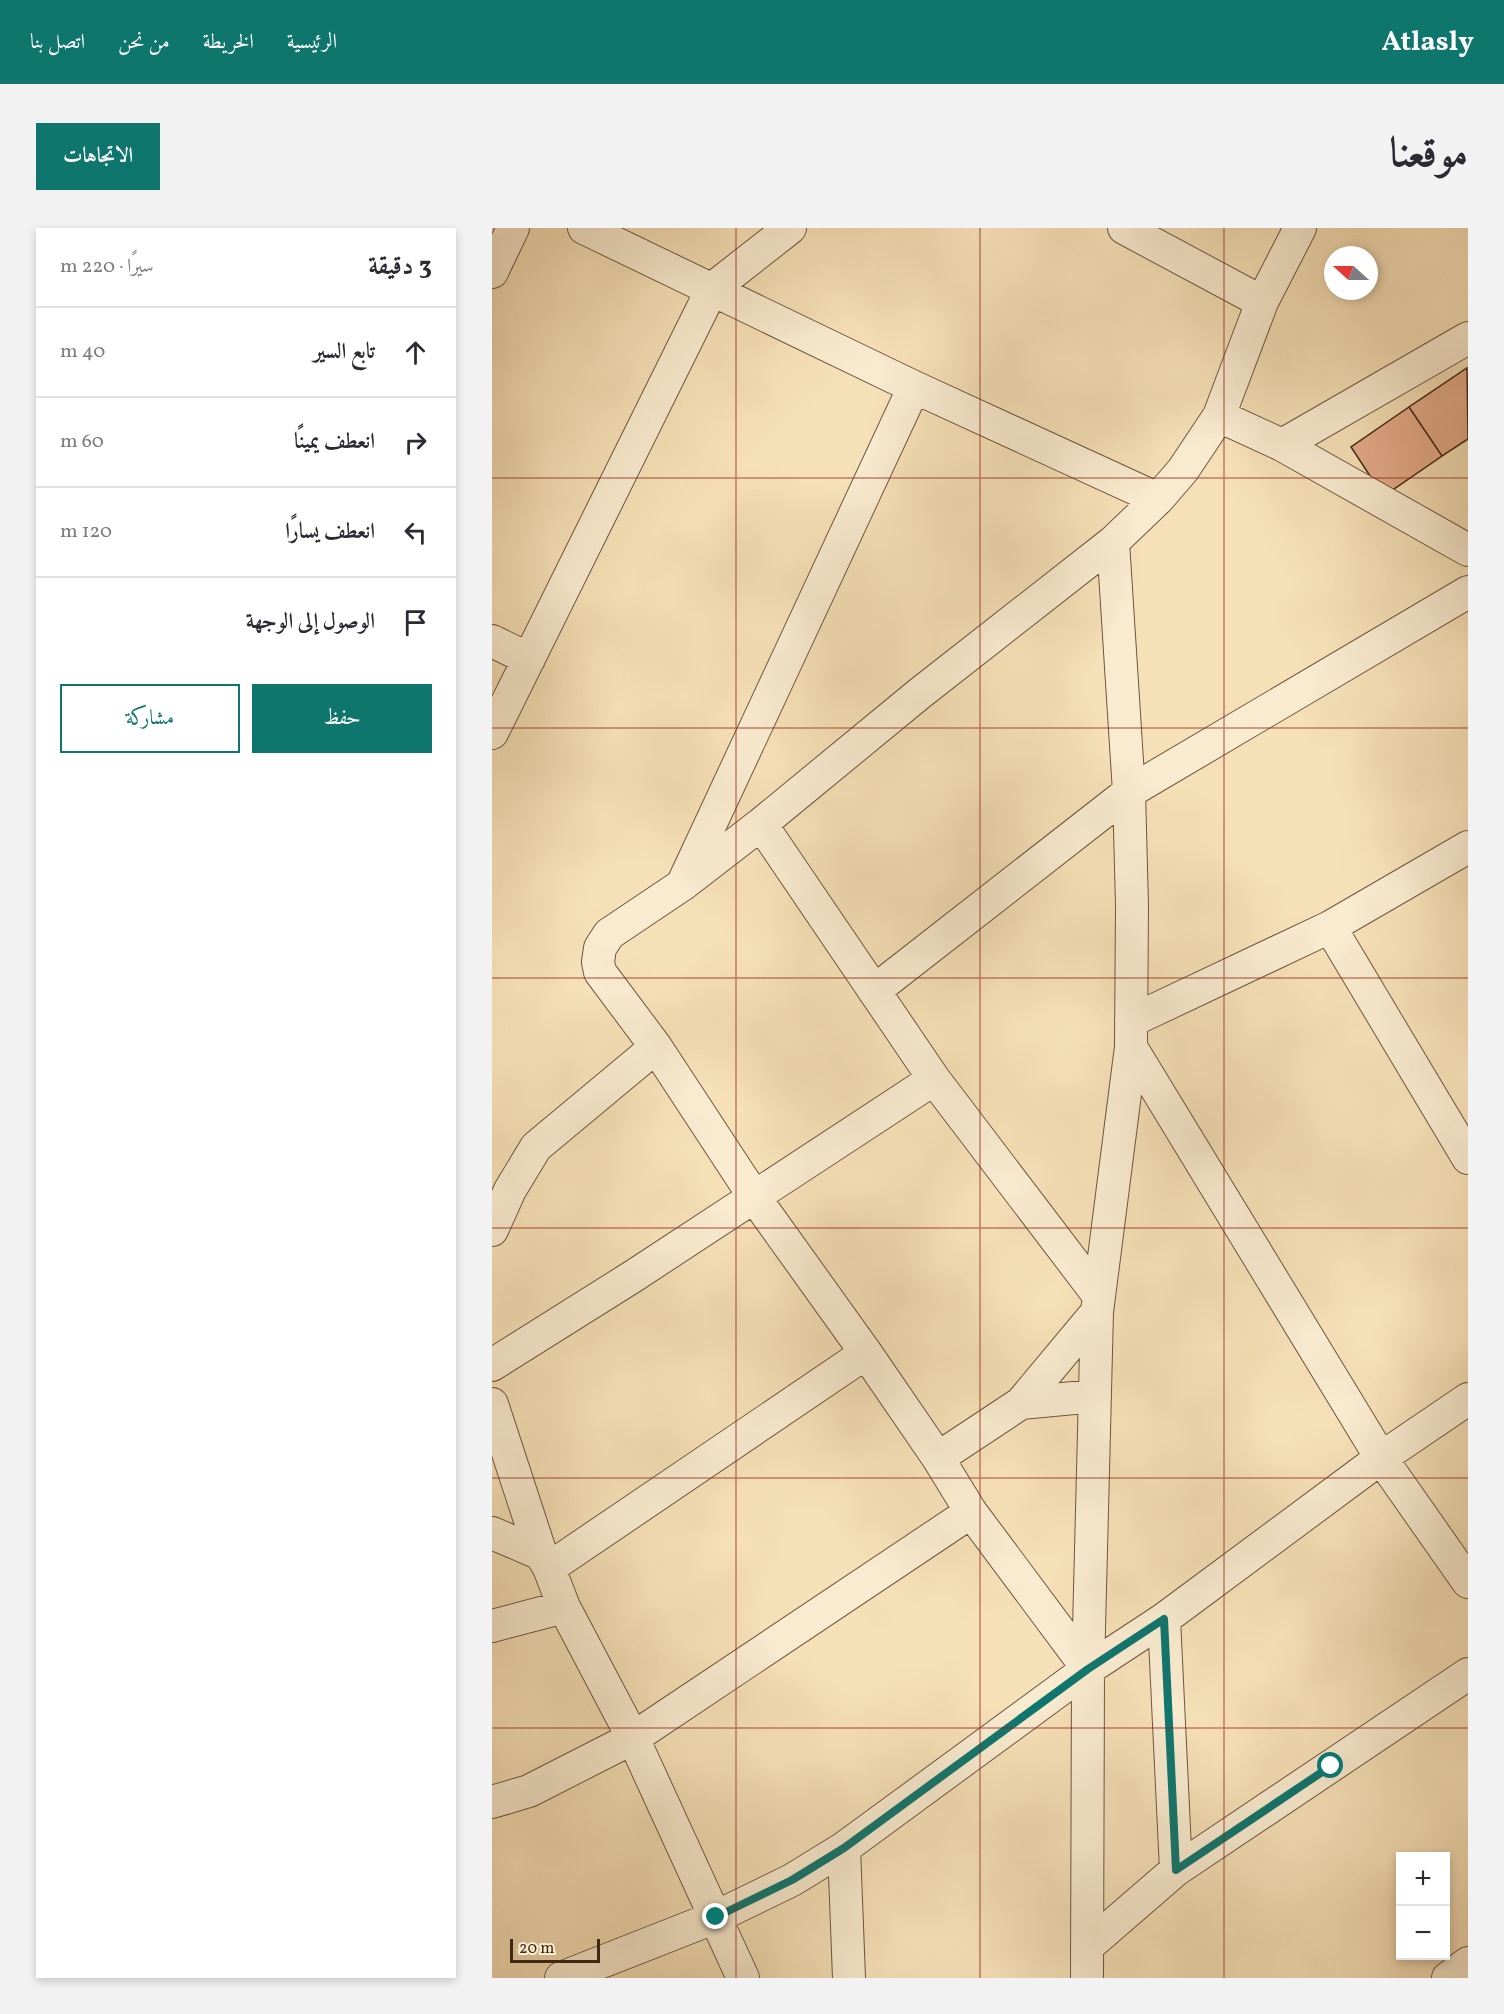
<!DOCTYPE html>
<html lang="ar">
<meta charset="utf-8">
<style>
body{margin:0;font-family:Vollkorn,Amiri,serif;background:#f2f2f3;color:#2b2b33;direction:rtl}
.controls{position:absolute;right:18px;bottom:18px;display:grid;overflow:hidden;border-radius:0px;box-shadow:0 3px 9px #0003}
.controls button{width:54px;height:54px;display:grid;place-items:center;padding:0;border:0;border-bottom:2px solid #e1e1e2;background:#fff;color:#2b2b33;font:30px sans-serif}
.compass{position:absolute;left:832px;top:18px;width:54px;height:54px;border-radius:50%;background:#fff;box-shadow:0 3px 9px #0003;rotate:291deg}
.scale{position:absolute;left:18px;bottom:15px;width:90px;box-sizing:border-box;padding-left:6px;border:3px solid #412815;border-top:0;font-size:16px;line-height:21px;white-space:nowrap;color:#412815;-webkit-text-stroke:4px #f9ebd0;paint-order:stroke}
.stop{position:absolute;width:18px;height:18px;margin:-14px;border:4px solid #0f766e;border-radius:50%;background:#fff}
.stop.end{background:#0f766e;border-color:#fff;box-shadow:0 2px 6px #0008}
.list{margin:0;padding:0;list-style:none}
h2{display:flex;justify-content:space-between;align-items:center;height:78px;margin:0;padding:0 24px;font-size:26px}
h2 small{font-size:20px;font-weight:400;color:#7c7c81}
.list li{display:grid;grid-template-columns:39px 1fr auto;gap:18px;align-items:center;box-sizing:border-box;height:90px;padding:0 24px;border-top:2px solid #e1e1e2}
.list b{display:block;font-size:22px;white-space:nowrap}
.list em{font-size:20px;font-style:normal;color:#7c7c81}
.actions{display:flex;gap:12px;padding:18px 24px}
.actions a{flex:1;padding:14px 0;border:2px solid #0f766e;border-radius:0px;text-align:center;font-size:21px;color:#0f766e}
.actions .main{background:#0f766e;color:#fff}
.icon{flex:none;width:33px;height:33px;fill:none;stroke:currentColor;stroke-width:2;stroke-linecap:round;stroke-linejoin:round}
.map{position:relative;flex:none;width:976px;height:1750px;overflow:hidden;direction:ltr;border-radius:0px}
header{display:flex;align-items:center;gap:36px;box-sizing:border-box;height:84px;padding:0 30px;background:#0f766e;color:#fff}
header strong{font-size:28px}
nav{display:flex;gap:33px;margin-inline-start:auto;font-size:21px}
.intro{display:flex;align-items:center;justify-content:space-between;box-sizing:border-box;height:144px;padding:0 36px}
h1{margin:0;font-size:42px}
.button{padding:15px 27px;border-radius:0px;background:#0f766e;color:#fff;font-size:21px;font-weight:700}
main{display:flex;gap:36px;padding:0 36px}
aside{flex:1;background:#fff;border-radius:0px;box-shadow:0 3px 9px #0003}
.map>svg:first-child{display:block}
.building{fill:#e4ab89;stroke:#412815;stroke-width:1.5}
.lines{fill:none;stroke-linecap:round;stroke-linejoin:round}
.street-casing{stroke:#6e563e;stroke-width:34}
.street{stroke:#f9ebd0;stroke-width:32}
.route{stroke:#0f766e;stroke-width:8}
.grid{fill:none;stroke:#8f2418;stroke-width:1.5;stroke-opacity:0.55}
</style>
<header>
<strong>Atlasly</strong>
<nav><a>الرئيسية</a><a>الخريطة</a><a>من نحن</a><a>اتصل بنا</a></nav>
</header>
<div class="intro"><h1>موقعنا</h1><a class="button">الاتجاهات</a></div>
<main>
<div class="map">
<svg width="976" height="1750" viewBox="0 0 976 1750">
<rect width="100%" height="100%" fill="#f6e0b7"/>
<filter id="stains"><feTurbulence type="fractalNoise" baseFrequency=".00333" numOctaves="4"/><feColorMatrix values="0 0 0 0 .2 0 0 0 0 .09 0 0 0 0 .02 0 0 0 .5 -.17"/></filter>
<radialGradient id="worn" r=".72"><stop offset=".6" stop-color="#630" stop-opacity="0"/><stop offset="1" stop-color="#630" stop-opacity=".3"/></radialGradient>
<path class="building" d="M975 140 976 211 950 228 917 179Z
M917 179 950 228 899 263 878 248 859 219Z"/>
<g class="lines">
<defs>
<path id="street" d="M92 0 422 159 666 271
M632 0 770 74
M0 44 21 0
M727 188 770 74 808 0
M790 217 976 110
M0 413 37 431
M0 505 220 61 298 0
M269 596 442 851 607 1068
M192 653 422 159
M838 699 976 930
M382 763 637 564 976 364
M639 793 838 699 976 619
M164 819 108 744 106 734 108 720 117 706 190 657 269 596 427 466 621 314 666 271 691 242 727 188 790 217 976 322
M639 819 889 1230 976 1354
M0 1002 18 962 44 919 164 819 263 970 374 1125 446 1230 479 1284 596 1441
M0 1137 140 1049 442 851
M529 1175 605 1084
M0 1176 49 1326 57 1340 72 1379 141 1510 251 1750
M446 1230 529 1175 603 1168
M0 1305 49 1326
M57 1340 374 1125
M672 1391 684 1642
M0 1398 72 1379
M0 1574 37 1563 141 1510 479 1284
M352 1620 357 1750
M595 1719 684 1642 976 1446
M69 1750 224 1689 300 1652 352 1620 596 1441 672 1391 889 1230 976 1171
M595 1750 596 1441 605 1084 639 819 640 677 637 564 621 314
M956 1750 976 1735"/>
</defs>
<use href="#street" class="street-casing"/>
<use href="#street" class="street"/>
</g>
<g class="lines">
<path class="route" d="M224 1689 300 1652 352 1620 596 1441 672 1391 684 1642 839 1538"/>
</g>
<path class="grid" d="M244 0V1750M488 0V1750M732 0V1750M0 250H976M0 500H976M0 750H976M0 1000H976M0 1250H976M0 1500H976"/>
<rect width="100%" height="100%" filter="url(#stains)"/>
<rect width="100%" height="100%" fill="url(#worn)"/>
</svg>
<div class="controls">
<button>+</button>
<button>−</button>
</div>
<svg class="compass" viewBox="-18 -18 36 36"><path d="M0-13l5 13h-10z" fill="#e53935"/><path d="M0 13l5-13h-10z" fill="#7c7c81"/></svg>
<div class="scale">20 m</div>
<div class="stop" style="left:839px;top:1538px"></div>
<div class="stop end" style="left:224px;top:1689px"></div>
</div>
<aside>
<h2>3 دقيقة<small>سيرًا · 220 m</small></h2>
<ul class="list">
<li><svg class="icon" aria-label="ahead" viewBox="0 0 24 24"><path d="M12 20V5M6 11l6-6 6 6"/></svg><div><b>تابع السير</b></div><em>40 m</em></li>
<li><svg class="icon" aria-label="right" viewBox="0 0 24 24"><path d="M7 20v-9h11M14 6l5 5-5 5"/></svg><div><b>انعطف يمينًا</b></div><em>60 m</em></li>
<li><svg class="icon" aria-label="left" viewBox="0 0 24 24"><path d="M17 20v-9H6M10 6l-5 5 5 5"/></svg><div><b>انعطف يسارًا</b></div><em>120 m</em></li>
<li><svg class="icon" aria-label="arrive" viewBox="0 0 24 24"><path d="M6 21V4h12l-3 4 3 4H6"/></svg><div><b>الوصول إلى الوجهة</b></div></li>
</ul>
<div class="actions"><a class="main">حفظ</a><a>مشاركة</a></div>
</aside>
</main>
